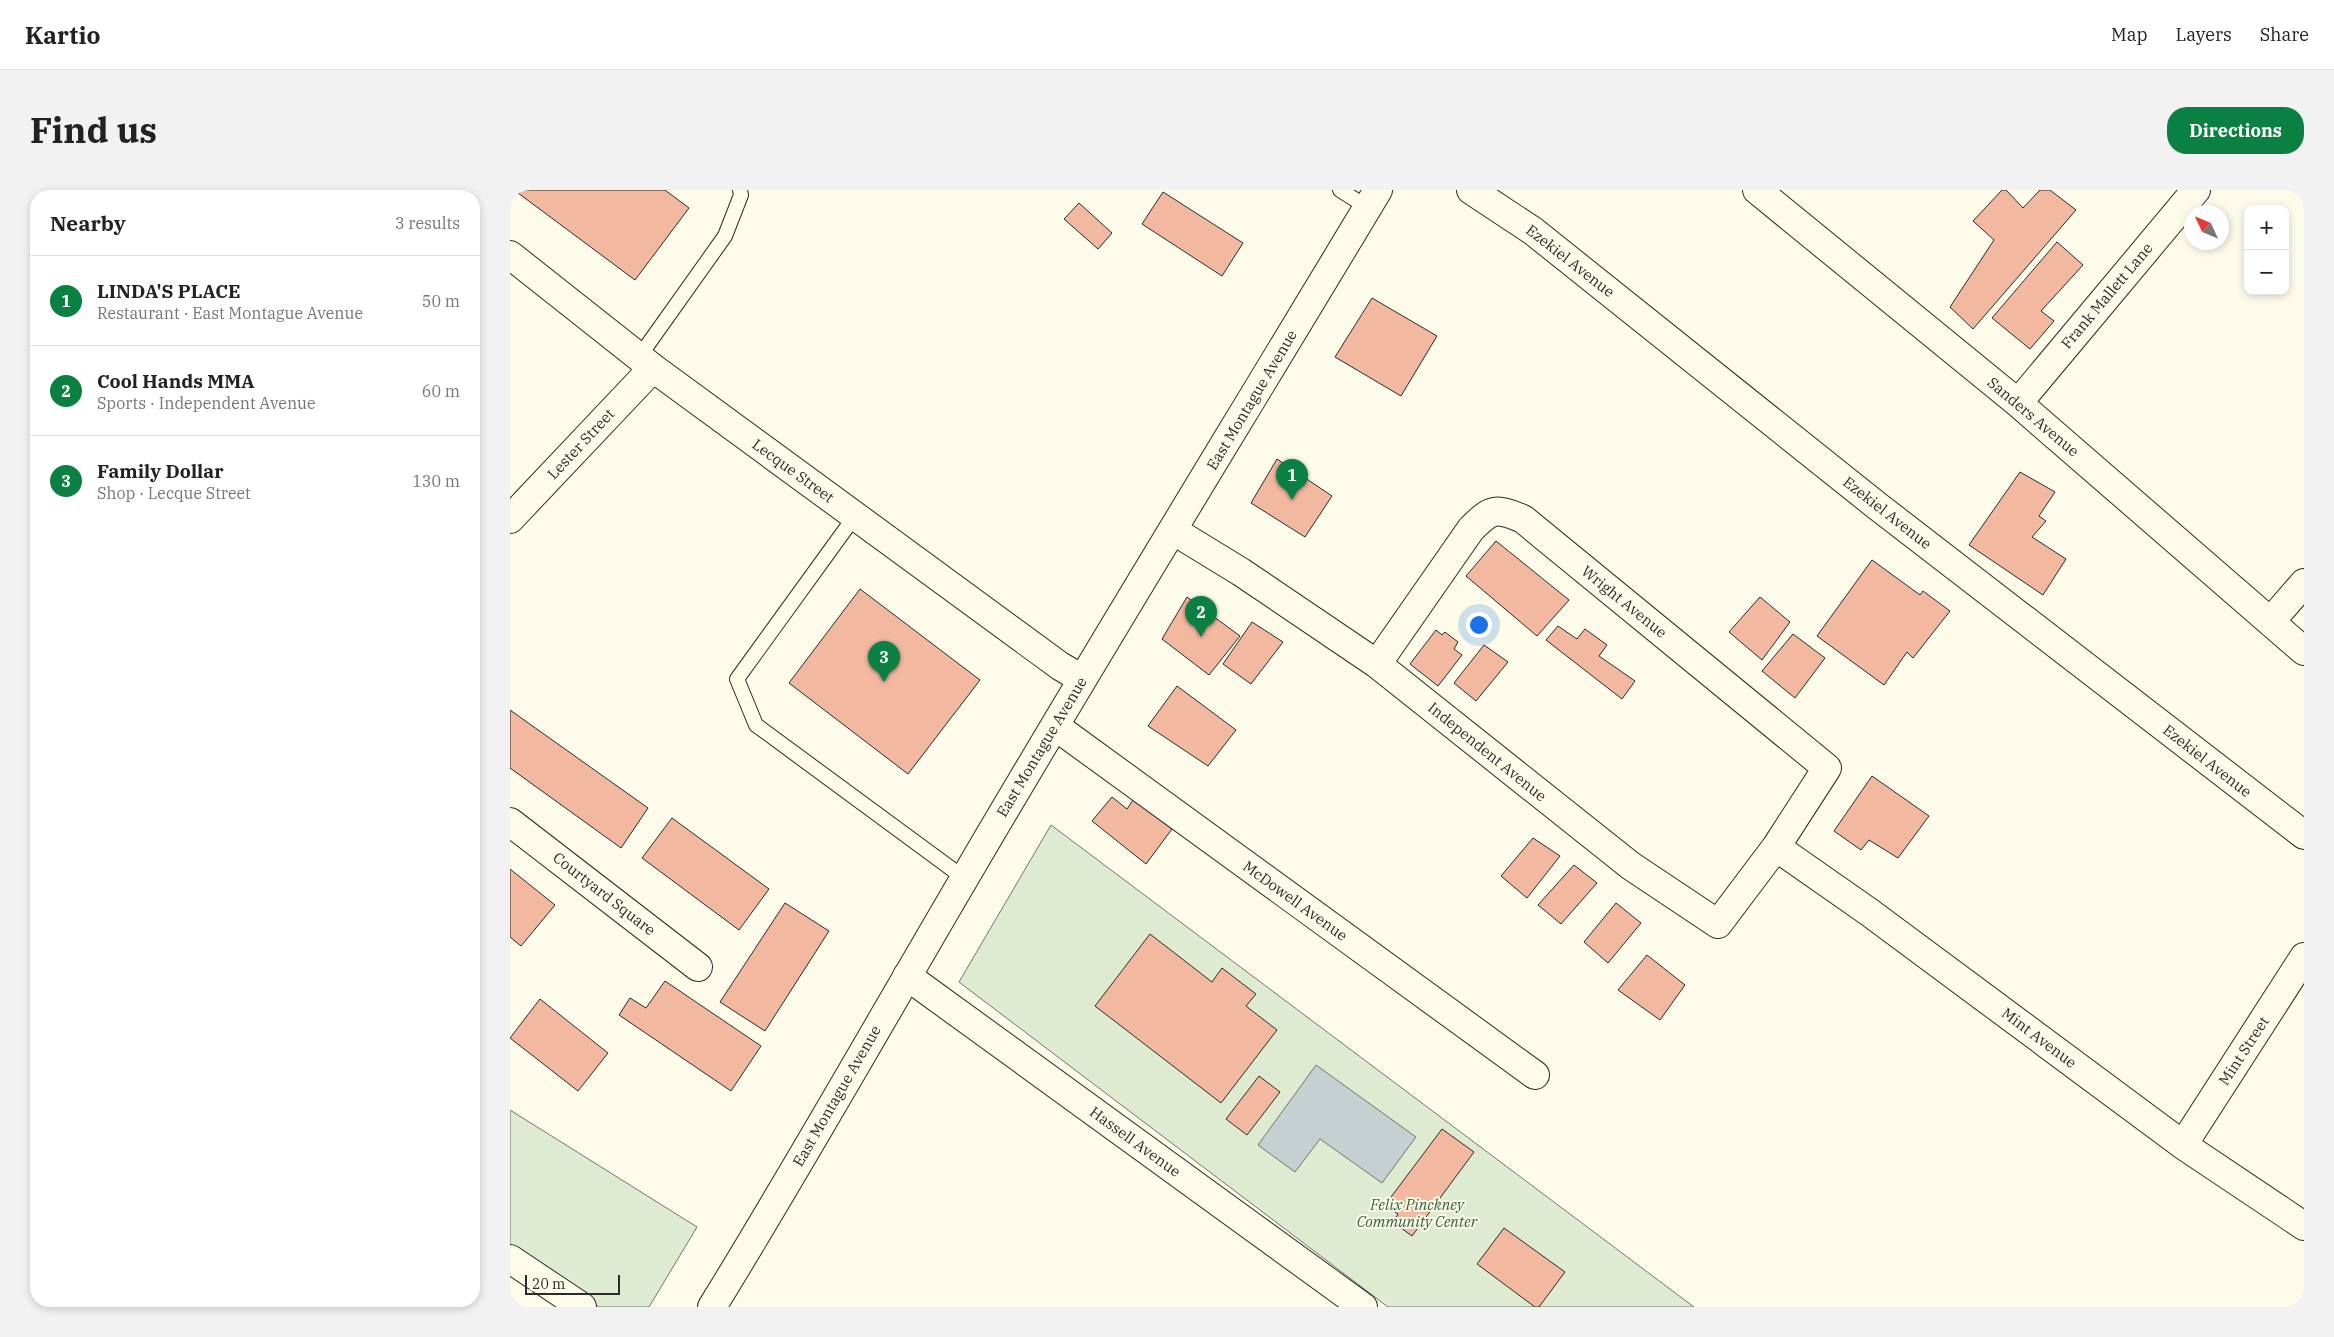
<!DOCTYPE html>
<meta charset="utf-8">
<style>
body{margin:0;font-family:"IBM Plex Serif",serif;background:#f2f2f2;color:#222}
.controls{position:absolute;right:15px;top:15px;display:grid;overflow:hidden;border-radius:10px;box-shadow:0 2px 8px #0003}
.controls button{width:45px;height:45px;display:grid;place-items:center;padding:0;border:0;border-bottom:1px solid #e0e0e0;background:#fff;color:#222;font:25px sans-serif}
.compass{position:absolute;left:1674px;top:15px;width:45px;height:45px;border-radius:50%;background:#fff;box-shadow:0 2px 8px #0003;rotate:314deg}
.scale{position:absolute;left:15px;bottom:12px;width:95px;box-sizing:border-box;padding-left:5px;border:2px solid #2b2b2b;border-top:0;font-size:14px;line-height:18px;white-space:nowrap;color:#2b2b2b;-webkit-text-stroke:4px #fdfbea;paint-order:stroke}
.you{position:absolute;left:968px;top:434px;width:18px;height:18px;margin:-12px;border:4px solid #fff;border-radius:50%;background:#1a73e8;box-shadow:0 0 0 8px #1a73e833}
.badge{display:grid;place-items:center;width:32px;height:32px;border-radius:50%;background:#0b8043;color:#fff;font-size:16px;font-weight:700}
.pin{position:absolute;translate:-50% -41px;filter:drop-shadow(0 1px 2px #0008)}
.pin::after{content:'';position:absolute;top:26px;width:18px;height:15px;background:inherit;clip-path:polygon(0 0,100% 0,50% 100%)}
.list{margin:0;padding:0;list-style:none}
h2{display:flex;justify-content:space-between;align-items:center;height:65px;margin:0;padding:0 20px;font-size:21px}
h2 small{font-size:16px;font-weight:400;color:#767676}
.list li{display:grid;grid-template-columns:32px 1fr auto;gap:15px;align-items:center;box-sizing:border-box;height:90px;padding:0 20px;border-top:1px solid #e0e0e0}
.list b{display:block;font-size:19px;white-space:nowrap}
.list p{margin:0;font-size:16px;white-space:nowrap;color:#767676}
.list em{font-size:16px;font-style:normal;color:#767676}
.map{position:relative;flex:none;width:1794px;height:1117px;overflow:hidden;border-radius:20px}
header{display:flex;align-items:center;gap:30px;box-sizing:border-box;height:70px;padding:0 25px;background:#fff;border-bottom:1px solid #e0e0e0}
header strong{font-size:24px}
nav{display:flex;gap:28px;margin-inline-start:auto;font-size:18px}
.intro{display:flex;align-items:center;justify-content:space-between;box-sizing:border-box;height:120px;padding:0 30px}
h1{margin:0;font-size:35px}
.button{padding:12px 22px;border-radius:20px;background:#0b8043;color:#fff;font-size:18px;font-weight:700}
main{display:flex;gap:30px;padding:0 30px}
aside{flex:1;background:#fff;border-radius:20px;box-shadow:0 2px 8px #0003}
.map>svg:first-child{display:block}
.green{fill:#deebd1;stroke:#74746e}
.water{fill:#c7d0d0;stroke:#74746e}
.building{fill:#f2b8a0;stroke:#2b2b2b}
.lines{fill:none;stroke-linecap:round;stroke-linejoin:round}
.lane-casing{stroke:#2b2b2b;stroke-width:16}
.street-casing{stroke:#2b2b2b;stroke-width:30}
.secondary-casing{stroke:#2b2b2b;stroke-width:30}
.lane{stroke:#fdfbea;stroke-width:14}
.street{stroke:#fdfbea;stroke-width:28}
.secondary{stroke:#fdfbea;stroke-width:28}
.labels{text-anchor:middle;stroke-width:4;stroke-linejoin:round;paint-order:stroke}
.street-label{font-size:15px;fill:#2b2b2b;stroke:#fdfbea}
.park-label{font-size:15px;font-style:italic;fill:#34623c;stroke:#fdfbea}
</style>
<header>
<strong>Kartio</strong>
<nav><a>Map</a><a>Layers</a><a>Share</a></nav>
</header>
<div class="intro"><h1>Find us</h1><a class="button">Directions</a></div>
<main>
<aside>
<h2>Nearby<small>3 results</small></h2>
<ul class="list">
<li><span class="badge">1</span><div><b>LINDA'S PLACE</b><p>Restaurant · East Montague Avenue</p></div><em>50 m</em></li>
<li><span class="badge">2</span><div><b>Cool Hands MMA</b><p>Sports · Independent Avenue</p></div><em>60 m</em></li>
<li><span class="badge">3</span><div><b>Family Dollar</b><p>Shop · Lecque Street</p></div><em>130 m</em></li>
</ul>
</aside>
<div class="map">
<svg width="1794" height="1117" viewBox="0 0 1794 1117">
<rect width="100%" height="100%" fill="#fdfbea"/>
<path class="green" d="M541 635 1184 1117H878L449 792Z
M0 920 187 1037 139 1117H89L0 1059Z"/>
<path class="water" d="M806 875 906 947 872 993 810 949 785 982 748 955Z"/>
<path class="building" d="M4 0H155L179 18 125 90Z
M1492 0H1496L1513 18 1530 0H1540L1566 20 1463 139 1440 117 1484 50 1463 31Z
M653 2 733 53 712 86 632 34Z
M569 13 602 43 588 59 554 29Z
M1547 52 1573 75 1531 121 1544 131 1520 159 1482 128Z
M862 108 927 146 891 206 825 167Z
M767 269 822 306 795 347 741 313Z
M1510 282 1545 302 1529 326 1536 331 1522 347 1556 369 1533 405 1459 355Z
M986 351 1059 410 1027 446 956 386Z
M1362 370 1410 405 1413 401 1440 421 1403 468 1397 462 1374 495 1307 446Z
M350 399 470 490 398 584 279 493Z
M677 407 730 446 699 485 652 449Z
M1250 407 1280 432 1252 470 1219 442Z
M742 432 773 452 741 494 713 474Z
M1048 436 1067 449 1075 439 1097 455 1089 466 1125 491 1112 509 1036 450Z
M926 440 932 445 935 442 948 452 944 459 952 465 928 496 900 474Z
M1283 444 1315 468 1285 508 1252 481Z
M974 455 998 472 966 511 944 493Z
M667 496 726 540 698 576 638 536Z
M0 520 138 618 111 658 0 578Z
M1362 586 1419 626 1388 668 1359 650 1351 660 1324 641Z
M602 607 617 619 623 610 662 639 636 674 582 631Z
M162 628 259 699 229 740 132 668Z
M1023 648 1050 666 1017 708 991 686Z
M1064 675 1087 693 1051 734 1028 715Z
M0 679 45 715 11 756 0 747Z
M275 713 319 741 255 841 210 812Z
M1106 713 1131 733 1098 773 1074 752Z
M640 744 702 792 712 778 746 804 736 816 767 840 711 913 585 816Z
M1137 765 1175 795 1150 830 1108 800Z
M155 791 251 856 221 901 109 825 120 808 136 818Z
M30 809 98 863 68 901 0 848Z
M749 886 770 902 737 945 716 929Z
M932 939 964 962 902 1046 883 1032 888 1024 875 1015Z
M994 1038 1055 1082 1029 1117H1025L967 1074Z"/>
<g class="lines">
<defs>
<path id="lane" d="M830 0 857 17
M129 167 215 46 231 5 230 0
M345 326 227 489 246 535 454 688"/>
<path id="street" d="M961 0 1023 41 1366 315 1794 645
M1247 0 1508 213 1794 461
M0 65 143 178 550 476 572 489
M1508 213 1686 0
M0 329 143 178
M664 341 731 382 867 474 1121 676 1208 734 1266 657 1317 578 1013 329C985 317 981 319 961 339L867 474
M1761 431 1794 393
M545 536 1025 885
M0 632 188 777
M1266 657 1359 722 1673 955 1794 1036
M397 786 853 1117
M1673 955 1794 767
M0 1069 72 1117"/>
<path id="secondary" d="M202 1117C289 976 370 832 454 689 589 458 730 230 868 0"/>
</defs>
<use href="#lane" class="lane-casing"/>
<use href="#street" class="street-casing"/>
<use href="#secondary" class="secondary-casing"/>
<use href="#lane" class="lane"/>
<use href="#street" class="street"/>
<use href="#secondary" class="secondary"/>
</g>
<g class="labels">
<g class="street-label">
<text transform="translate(1060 71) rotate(38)" y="5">Ezekiel Avenue</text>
<text transform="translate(1597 106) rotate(-50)" y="5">Frank Mallett Lane</text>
<text transform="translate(742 210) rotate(-59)" y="5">East Montague Avenue</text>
<text transform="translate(1523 227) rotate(40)" y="5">Sanders Avenue</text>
<text transform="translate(71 254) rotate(-47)" y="5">Lester Street</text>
<text transform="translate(283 281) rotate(36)" y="5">Lecque Street</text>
<text transform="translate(1377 323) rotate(38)" y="5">Ezekiel Avenue</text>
<text transform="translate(1114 412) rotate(39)" y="5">Wright Avenue</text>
<text transform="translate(532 557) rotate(-59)" y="5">East Montague Avenue</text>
<text transform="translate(977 562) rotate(39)" y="5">Independent Avenue</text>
<text transform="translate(1697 571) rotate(38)" y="5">Ezekiel Avenue</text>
<text transform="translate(94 704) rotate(38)" y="5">Courtyard Square</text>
<text transform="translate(785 711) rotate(36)" y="5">McDowell Avenue</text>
<text transform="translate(1529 848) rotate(37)" y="5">Mint Avenue</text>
<text transform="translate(1734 861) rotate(-57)" y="5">Mint Street</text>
<text transform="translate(327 906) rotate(-60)" y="5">East Montague Avenue</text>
<text transform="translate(625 952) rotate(36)" y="5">Hassell Avenue</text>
</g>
<g class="park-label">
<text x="907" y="1020">Felix Pinckney<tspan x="907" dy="17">Community Center</tspan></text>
</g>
</g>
</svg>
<div class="controls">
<button>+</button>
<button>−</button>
</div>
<svg class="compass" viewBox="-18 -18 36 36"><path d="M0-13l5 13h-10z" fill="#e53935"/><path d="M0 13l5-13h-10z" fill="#767676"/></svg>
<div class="scale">20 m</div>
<div class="you"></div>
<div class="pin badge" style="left:782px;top:310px">1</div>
<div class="pin badge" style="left:691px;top:447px">2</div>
<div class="pin badge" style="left:374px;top:492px">3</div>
</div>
</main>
